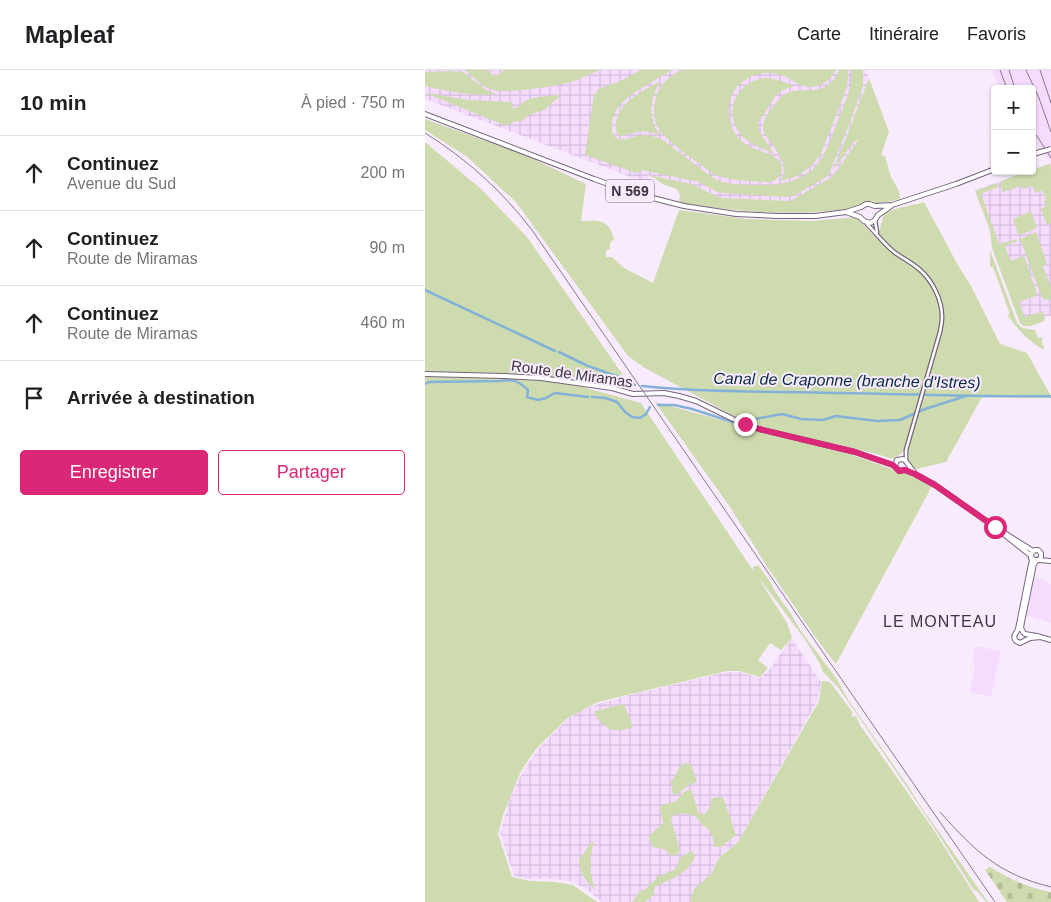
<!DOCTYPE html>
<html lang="fr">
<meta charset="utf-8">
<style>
body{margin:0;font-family:Arial,sans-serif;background:#f2f2f2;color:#202124}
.controls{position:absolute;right:15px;top:15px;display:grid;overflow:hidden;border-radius:5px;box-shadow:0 1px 4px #0004}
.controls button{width:45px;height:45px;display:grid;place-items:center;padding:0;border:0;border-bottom:1px solid #e0e0e0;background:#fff;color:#202124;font:25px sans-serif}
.stop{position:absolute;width:15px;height:15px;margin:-11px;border:4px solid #db2777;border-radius:50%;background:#fff}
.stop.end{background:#db2777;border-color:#fff;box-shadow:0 1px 5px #0008}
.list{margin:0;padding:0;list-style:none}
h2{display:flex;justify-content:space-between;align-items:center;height:65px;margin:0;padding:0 20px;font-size:21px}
h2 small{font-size:16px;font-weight:400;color:#757577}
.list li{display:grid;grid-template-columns:32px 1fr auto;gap:15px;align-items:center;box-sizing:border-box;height:75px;padding:0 20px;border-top:1px solid #e0e0e0}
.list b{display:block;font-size:19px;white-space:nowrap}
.list p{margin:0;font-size:16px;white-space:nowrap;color:#757577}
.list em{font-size:16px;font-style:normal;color:#757577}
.actions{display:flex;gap:10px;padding:15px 20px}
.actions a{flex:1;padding:11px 0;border:1px solid #db2777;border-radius:5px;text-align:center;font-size:18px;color:#db2777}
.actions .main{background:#db2777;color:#fff}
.icon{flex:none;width:28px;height:28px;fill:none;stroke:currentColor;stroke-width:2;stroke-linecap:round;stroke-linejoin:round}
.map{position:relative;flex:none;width:626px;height:832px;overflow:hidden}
header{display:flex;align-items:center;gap:30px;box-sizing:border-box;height:70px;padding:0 25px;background:#fff;border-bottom:1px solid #e0e0e0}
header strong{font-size:24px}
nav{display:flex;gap:28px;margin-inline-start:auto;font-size:18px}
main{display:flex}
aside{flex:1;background:#fff}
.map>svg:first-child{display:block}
.built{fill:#f5dcff}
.industrial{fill:url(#industrial-grid)}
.grass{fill:#cedbae}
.cemetery{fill:url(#cemetery-stones)}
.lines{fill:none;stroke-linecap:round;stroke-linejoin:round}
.canal{stroke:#83b1d8;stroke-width:2.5}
.minor-casing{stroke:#76647d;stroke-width:5}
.major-casing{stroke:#76647d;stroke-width:6}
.minor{stroke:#fff;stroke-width:2.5}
.major{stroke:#fff;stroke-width:4}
.rail{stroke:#857b89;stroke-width:1}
.major-bridge-casing{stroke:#76647d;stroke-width:6;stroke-linecap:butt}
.major-bridge{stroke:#fff;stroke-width:4}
.route{stroke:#db2777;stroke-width:6}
.labels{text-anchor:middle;stroke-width:4;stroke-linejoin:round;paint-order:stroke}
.shield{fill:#f8ebfd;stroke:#746b78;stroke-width:1}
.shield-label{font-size:14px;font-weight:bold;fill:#3c343f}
.street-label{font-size:15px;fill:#3c343f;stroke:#f8ebfd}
.water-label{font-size:16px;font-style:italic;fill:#072b46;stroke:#f8ebfd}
.neighbourhood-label{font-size:16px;letter-spacing:1px;fill:#3c343f;stroke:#f8ebfd}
</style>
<header>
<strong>Mapleaf</strong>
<nav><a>Carte</a><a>Itinéraire</a><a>Favoris</a></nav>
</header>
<main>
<aside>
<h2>10 min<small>À pied · 750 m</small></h2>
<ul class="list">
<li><svg class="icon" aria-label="ahead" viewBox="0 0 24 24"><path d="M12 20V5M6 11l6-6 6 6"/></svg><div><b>Continuez</b><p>Avenue du Sud</p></div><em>200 m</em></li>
<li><svg class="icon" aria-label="ahead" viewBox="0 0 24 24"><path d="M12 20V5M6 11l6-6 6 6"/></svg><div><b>Continuez</b><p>Route de Miramas</p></div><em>90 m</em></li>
<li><svg class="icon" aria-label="ahead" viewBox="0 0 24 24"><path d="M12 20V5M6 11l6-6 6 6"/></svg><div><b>Continuez</b><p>Route de Miramas</p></div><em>460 m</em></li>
<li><svg class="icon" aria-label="arrive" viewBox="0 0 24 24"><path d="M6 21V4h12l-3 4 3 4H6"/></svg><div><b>Arrivée à destination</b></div></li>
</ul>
<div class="actions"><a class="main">Enregistrer</a><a>Partager</a></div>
</aside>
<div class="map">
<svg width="626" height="832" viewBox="0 0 626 832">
<defs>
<pattern id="industrial-grid" width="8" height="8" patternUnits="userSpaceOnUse" patternTransform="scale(1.25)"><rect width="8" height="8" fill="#f5dcff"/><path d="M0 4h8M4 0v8" fill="none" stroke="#d3bddc"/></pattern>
<pattern id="cemetery-stones" width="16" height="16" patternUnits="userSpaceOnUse" patternTransform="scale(1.25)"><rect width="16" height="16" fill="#cedbae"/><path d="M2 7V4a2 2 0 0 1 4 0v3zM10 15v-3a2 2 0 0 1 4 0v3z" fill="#b2bd97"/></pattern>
</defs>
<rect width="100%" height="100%" fill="#f8ebfd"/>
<path class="built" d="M567 0H626V98L624 94 625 91 607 68V19H574Z
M609 506 626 514V553L601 545Z
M550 576 576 581 566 627 545 622 550 594 547 593Z"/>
<path class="industrial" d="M0 0H441L444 8 425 56 439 61 407 107 365 131 296 128 266 114 224 105 223 110 208 108 0 29Z
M624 94 626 98V246L619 247 599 254 550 120 604 101H607V100Z
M367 569 396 612 393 630 313 772 293 788 287 802 267 832H177L162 820 148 812 131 809H104L89 806 75 763 85 728 97 703 113 679 142 649 157 640 176 633 201 626 302 602H314L335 608 345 599 358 580Z"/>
<path class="grass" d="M40 0H63C67 8 74 6 79 0H175C165 4 156 9 146 12 131 16 81 24 68 20 56 17 49 7 40 0Z
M216 0H247C238 5 229 11 220 16 204 26 188 35 187 56 186 61 188 66 193 69 199 71 206 67 212 66 222 64 230 66 238 70L288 108C301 115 315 114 329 115 357 116 385 111 399 84 405 72 409 60 414 48 420 31 428 18 426 0H438V16L423 57 403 106 370 125 362 127 299 123 292 122 274 112 222 101 218 100 211 103 160 85 169 24 172 23 173 19 193 12Z
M256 0H411C404 13 390 21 376 15 370 13 365 8 359 6 344 0 328 3 316 13 309 19 305 27 304 36 302 53 310 70 326 77 334 81 344 83 351 88 361 96 357 108 346 112 327 111 307 112 288 104 274 93 243 73 234 59 229 51 228 41 230 32 232 16 243 7 256 0Z
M414 0H423V8L422 17 396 83 389 93 376 104 367 108 355 111C367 95 348 77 339 63 334 49 348 38 356 27 376 11 398 34 414 0Z
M28 1 38 2 61 20 71 24C53 27 19 21 0 16V2Z
M339 8C350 8 359 12 369 16L358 20 352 24 333 53 334 61 349 84C339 79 326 75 318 67 297 45 309 13 339 8Z
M444 8 464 62 456 85 460 86 466 107 474 121 475 129 451 134C447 132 448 131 444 132 438 133 434 136 429 137 421 140 412 140 403 141 353 146 303 140 254 133L255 125 252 119 237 114 230 108 224 106V105L266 114 296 128 365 131 407 107 434 69 428 73 408 100C421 69 432 38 444 8Z
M235 11C225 30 222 46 235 65 225 62 217 60 208 63 204 63 200 66 196 66 192 65 190 60 191 57 191 32 217 22 235 11Z
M0 23 44 30 87 32 88 39C94 37 96 33 102 30 112 26 125 26 136 25L125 35 119 40 104 45 97 51H91L83 55H79Z
M0 49 102 86 161 114 156 151C173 150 184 149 189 169L185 173V179L181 181V187H187L199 198 228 213 254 140 321 149 387 151 431 147 452 169 459 144C470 137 487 136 499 132L534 197 546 216 575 274 602 283 626 326V328L557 327 521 392 492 399 488 398 484 394 483 377 481 376 477 383 468 389 448 383 348 360 311 347 220 298 203 286 91 132 41 86 0 60Z
M0 72 56 119 102 167 198 305 124 308 216 333 329 502 328 497 333 495 346 513 349 520 366 544 376 561 411 608 424 631 483 716 495 735 563 832H561L553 822 548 819 506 753 429 640 412 616 398 602 395 594 379 568 343 520 334 509 362 553 367 568 356 580 345 573 333 590 343 598 335 607 314 601H302L173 632 141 649 111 679 96 701 78 745 73 764 87 807 105 811 130 812 148 815 172 832H0Z
M624 94 626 98V153L622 155 616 139 621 136 619 131 621 129 617 120 610 123 607 116 598 119 596 116 578 122 575 114 578 110 604 101H607V100Z
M572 113 573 117 556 124 574 174 592 169V171L580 176 585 191 599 186 612 224 611 226 594 232 600 247 618 241 620 248 619 251C611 254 602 260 595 253L567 178 565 160 550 121Z
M606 141 612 158 595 165 593 164 588 149Z
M611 162 622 194 618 196 626 217V230L618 229 617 228 595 169Z
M565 180 592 253 597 258 610 260 613 268 617 267V273L620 280C604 273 592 258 582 245L585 244 568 197H565Z
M230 332 434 387 477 403 482 404 507 416 411 594 396 575 343 498 305 437Z
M397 611H400L405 612 428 643 426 645 428 647 431 646 435 655 508 759 554 832H265L269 819 287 803 293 789 313 772 394 631Z
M199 634 208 657C190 664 180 660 170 645V641Z
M263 693 266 695 272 712 264 715 251 725H248L246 712 257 694Z
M266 719 274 744H280L285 737 287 728 298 727 311 765 296 777H290C288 772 288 766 285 762 282 756 284 760 279 756 276 754 274 750 271 747 264 743 250 741 246 749L255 780 252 784 246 786 239 779 228 777 225 771 224 766 238 753 234 736 251 731 259 722Z
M169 771C164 790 164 801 170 820 160 809 155 805 154 789L158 784 166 773Z
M267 781 270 786C265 803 244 810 230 817L229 818V824L220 832H207L215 821 222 818 224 814 231 810V807L249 800 257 786Z"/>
<path class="cemetery" d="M565 797C584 809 604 818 626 822V832H582L560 800Z"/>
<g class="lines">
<path class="canal" d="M0 220 130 281
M134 282 163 296 194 307 210 315
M0 314 4 312 75 311C90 309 93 311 103 320L102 327 113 330 121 328 130 323 163 327
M217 316C283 323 349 321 415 323 484 324 554 327 624 326L626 327
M167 327 180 328 192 332 200 342 207 347 215 348 221 344 225 337
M233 335H249L267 339 317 355
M319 351 357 344 376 349 398 350 411 346 452 351 475 350 500 339 541 326"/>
<defs>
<path id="minor" d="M450 151 452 162
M442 154C451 163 459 174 469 182 477 188 486 192 494 199 507 210 517 229 517 247 517 252 516 257 515 262L481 380V390"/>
<path id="major" d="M0 44 169 109 212 124 259 136 311 144 353 146H390L421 142 436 137 441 134H444L450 136 467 135 531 114 570 99
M421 142 435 147 439 151 445 153 450 150 453 145 466 136
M0 304 79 306 116 308 187 318 208 324 239 323 254 326 271 331 308 349 334 359 430 382 468 395 470 396 474 401 479 400 490 404 510 415 570 457 608 481
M470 396 472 390 478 389C482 391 485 398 489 402
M576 462 605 485
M606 488 610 490H614L616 487V483L613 480H610L606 484 607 490 605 499 593 559C591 564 587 566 591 571L595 573 605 568 616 567
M614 490 626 491
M598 562 596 558 597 552 609 494 612 490
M600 564 612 566 626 570"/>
</defs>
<use href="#minor" class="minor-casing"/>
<use href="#major" class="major-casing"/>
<use href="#minor" class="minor"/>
<use href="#major" class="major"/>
<path class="rail" d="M575 0 581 16
M584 0 590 19
M601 0 614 28 626 62
M615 0 626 33
M607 55 610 63 626 88
M0 63C42 89 77 121 107 160L570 832
M515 742C550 781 573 804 626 817"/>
<defs>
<path id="major-bridge" d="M608 84 626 79"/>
</defs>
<use href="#major-bridge" class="major-bridge-casing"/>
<use href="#major-bridge" class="major-bridge"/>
</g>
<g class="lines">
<path class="route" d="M320 354 334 359 430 382 468 395 474 401 480 400 490 404 510 415 570 457"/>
</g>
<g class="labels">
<rect class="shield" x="181" y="109.5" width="48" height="23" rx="4"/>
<g class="shield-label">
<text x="205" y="126">N 569</text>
</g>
<g class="street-label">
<text transform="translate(147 304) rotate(8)" y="5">Route de Miramas</text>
</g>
<g class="water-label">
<text transform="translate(422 310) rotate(1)" y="6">Canal de Craponne (branche d'Istres)</text>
</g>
<g class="neighbourhood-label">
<text x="515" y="557">LE MONTEAU</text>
</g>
</g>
</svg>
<div class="controls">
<button>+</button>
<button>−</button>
</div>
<div class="stop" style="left:570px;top:457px"></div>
<div class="stop end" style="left:320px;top:354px"></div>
</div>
</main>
